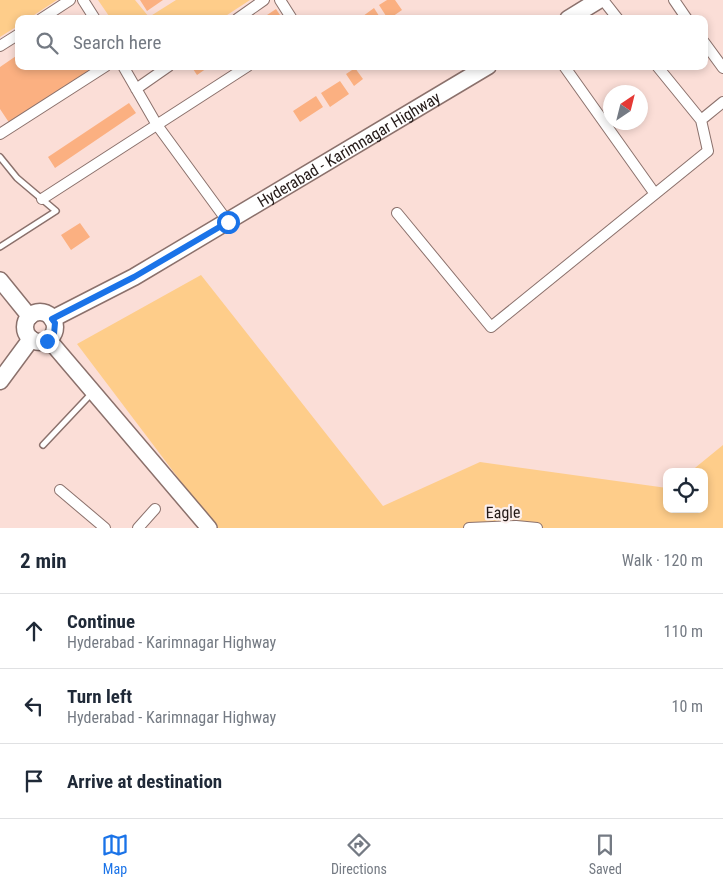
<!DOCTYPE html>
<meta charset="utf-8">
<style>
body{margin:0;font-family:"Roboto Condensed",sans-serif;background:#f2f2f3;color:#1f2937}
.controls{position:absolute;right:15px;bottom:15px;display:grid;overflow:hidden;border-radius:10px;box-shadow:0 2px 8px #0003}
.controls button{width:45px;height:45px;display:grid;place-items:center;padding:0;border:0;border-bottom:1px solid #e0e1e3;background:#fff;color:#1f2937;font:25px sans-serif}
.compass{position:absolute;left:603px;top:85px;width:45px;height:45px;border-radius:50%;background:#fff;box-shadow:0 2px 8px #0003;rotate:35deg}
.stop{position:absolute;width:15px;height:15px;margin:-11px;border:4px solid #1a73e8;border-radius:50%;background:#fff}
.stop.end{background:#1a73e8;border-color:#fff;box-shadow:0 1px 5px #0008}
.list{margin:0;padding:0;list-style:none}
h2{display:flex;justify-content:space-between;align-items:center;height:65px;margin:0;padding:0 20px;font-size:21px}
h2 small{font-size:16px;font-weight:400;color:#747a83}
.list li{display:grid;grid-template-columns:32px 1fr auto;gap:15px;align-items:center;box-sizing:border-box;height:75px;padding:0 20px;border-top:1px solid #e0e1e3}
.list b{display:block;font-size:19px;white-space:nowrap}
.list p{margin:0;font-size:16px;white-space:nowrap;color:#747a83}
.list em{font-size:16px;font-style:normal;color:#747a83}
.icon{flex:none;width:28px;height:28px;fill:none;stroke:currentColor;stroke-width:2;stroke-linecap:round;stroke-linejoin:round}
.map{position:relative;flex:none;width:723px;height:528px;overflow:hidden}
.search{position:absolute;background:#fff;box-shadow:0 2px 8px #0003;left:15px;right:15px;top:15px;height:55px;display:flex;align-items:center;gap:12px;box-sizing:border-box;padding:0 18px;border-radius:10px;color:#747a83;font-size:19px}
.sheet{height:290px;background:#fff}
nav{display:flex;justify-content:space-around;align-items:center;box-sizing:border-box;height:70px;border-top:1px solid #e0e1e3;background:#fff;font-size:14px;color:#747a83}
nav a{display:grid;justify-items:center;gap:2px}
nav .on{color:#1a73e8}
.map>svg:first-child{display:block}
.green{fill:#fecd8a}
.building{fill:#fbb081}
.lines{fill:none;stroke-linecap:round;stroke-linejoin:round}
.lane-casing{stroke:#8b716c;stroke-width:8}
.street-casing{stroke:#8b716c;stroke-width:12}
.secondary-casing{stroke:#8b716c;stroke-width:18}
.primary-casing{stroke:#8b716c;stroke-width:19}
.lane{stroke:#fff;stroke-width:5}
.street{stroke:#fff;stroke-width:10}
.secondary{stroke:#fff;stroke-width:15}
.primary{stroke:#fff;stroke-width:16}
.route{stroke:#1a73e8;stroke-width:6}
.labels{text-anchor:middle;stroke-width:4.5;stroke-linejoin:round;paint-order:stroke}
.street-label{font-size:16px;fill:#241a18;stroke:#fbefed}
</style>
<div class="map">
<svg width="723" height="528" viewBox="0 0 723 528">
<rect width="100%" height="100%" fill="#fbded7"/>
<path class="green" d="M0 0H57L28 19H19V25L0 37Z
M98 0H135L149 17 176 0H250L221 19H111Z
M201 275 383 506 480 462 667 488V509H704V472H690L723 445V528H216L77 344Z"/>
<path class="building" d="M140 0H163L147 11Z
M387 0H395L402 10 389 19H388L379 5Z
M374 8 381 19H359Z
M276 9 282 18 281 19H261Z
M19 54V66H95L10 124 0 109V67Z
M191 66H210L197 75Z
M355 68 363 79 354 86 346 74Z
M340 81 349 94 330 107 321 93Z
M316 96 323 107 300 122 293 111Z
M129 103 136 113 55 168 48 157Z
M80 223 90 237 71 250 61 235Z"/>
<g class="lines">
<defs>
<path id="lane" d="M0 157 17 178 56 211 0 247
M43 445 91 394"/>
<path id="street" d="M83 0 95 19
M280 0 292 19
M603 0 618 19
M674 0 687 19
M41 19 70 0
M237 19 264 0
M704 42 723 68
M0 46 19 34
M123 66 157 125 228 222
M564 66 655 194
M136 89 169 66
M701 120 723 102
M0 134 106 66
M42 199 248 66
M397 213 491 327 708 151 701 120 657 66
M60 490 105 528
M138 528 155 509
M469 528 516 526 537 528"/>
<path id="secondary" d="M0 280 30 317
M49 340 209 528"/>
<g id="primary">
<path d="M568 19 599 0"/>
<circle cx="40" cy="327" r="15"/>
<path id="s1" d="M52 319 134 277 488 66"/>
<path d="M0 381 31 339"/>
</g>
</defs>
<use href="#lane" class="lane-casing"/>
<use href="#street" class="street-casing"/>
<use href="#secondary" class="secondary-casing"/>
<use href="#primary" class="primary-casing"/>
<use href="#lane" class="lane"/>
<use href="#street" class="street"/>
<use href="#secondary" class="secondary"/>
<use href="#primary" class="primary"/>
</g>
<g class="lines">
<path class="route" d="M47 341 54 334 55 323 52 319 134 277 228 222"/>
</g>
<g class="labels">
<g class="street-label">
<text dy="6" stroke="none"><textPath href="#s1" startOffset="342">Hyderabad - Karimnagar Highway</textPath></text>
<text transform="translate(503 512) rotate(-1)" y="6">Eagle</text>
</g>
</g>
</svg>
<div class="controls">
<button><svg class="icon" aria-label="locate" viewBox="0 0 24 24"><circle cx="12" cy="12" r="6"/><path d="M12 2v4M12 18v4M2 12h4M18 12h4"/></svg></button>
</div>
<svg class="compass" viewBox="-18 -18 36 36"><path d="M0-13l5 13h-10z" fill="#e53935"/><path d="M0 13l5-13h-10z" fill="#747a83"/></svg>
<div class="stop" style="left:228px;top:222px"></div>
<div class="stop end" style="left:47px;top:341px"></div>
<div class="search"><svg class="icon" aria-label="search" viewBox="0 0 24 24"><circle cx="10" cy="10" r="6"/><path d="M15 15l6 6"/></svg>Search here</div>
</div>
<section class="sheet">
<h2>2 min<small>Walk · 120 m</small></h2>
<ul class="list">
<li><svg class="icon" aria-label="ahead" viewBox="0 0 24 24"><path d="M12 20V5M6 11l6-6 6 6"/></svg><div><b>Continue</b><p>Hyderabad - Karimnagar Highway</p></div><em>110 m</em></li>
<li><svg class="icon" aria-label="left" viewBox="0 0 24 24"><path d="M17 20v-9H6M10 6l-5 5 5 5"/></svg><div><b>Turn left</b><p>Hyderabad - Karimnagar Highway</p></div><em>10 m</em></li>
<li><svg class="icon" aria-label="arrive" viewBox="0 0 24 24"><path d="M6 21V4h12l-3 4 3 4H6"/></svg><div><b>Arrive at destination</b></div></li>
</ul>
</section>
<nav>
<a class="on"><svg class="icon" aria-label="map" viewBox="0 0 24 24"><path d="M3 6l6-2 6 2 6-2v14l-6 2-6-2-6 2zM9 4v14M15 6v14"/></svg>Map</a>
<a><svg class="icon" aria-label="directions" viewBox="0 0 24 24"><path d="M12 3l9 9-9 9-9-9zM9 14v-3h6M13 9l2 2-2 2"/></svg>Directions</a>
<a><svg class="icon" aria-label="saved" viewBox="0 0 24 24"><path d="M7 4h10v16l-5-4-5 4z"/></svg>Saved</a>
</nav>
